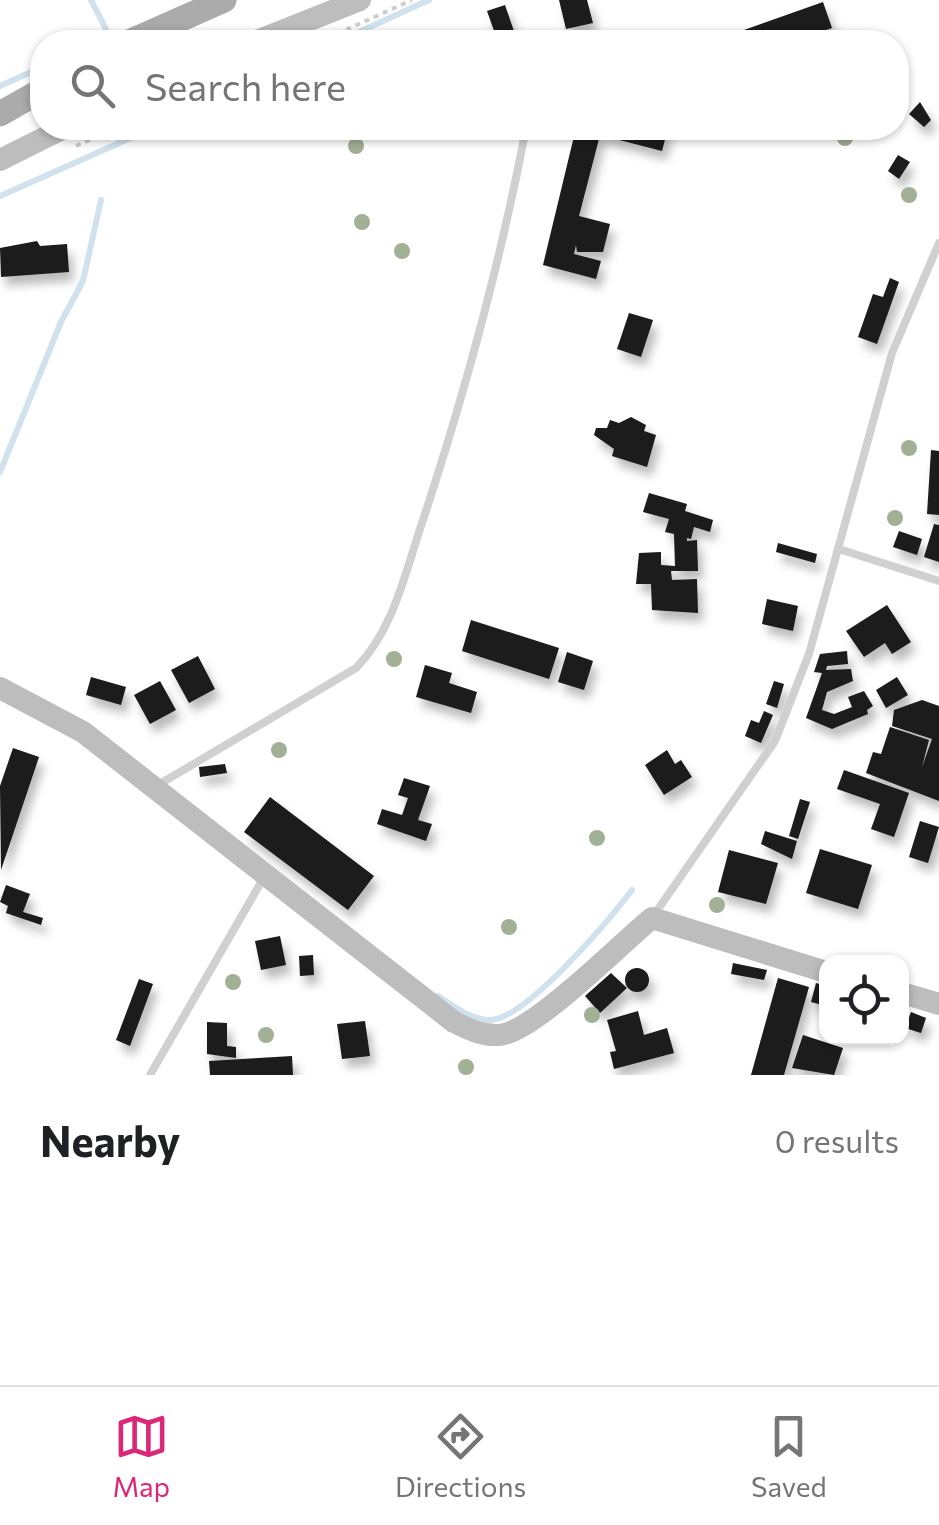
<!DOCTYPE html>
<style>
body{margin:0;font-family:Commissioner,sans-serif;background:#f6f6f6;color:#202124}
.controls{position:absolute;right:30px;bottom:30px;display:grid;overflow:hidden;border-radius:20px;box-shadow:0 2px 8px #0004}
.controls button{width:90px;height:90px;display:grid;place-items:center;padding:0;border:0;border-bottom:2px solid #e0e0e0;background:#fff;color:#202124;font:50px sans-serif}
.list{margin:0;padding:0;list-style:none}
h2{display:flex;justify-content:space-between;align-items:center;height:130px;margin:0;padding:0 40px;font-size:42px}
h2 small{font-size:32px;font-weight:400;color:#757577}
.icon{flex:none;width:55px;height:55px;fill:none;stroke:currentColor;stroke-width:2;stroke-linecap:round;stroke-linejoin:round}
.map{position:relative;flex:none;width:939px;height:1075px;overflow:hidden}
.search{position:absolute;background:#fff;box-shadow:0 2px 8px #0004;left:30px;right:30px;top:30px;height:110px;display:flex;align-items:center;gap:25px;box-sizing:border-box;padding:0 35px;border-radius:40px;color:#757577;font-size:38px}
.sheet{height:310px;background:#fff}
nav{display:flex;justify-content:space-around;align-items:center;box-sizing:border-box;height:140px;border-top:2px solid #e0e0e0;background:#fff;font-size:28px;color:#757577}
nav a{display:grid;justify-items:center;gap:5px}
nav .on{color:#db2777}
.map>svg:first-child{display:block}
.lines{fill:none;stroke-linecap:round;stroke-linejoin:round}
.stream{stroke:#cfe2ee;stroke-width:6}
.building{fill:#1a1a1a;filter:url(#shadow)}
.path{stroke:#cdcdcd;stroke-width:4;stroke-dasharray:5 5;stroke-linecap:butt}
.lane{stroke:#d0d0d0;stroke-width:8}
.secondary{stroke:#bdbdbd;stroke-width:22}
.primary{stroke:#ababab;stroke-width:25}
.tree{fill:#a2b095}
</style>
<div class="map">
<svg width="939" height="1075" viewBox="0 0 939 1075">
<defs>
<filter id="shadow"><feDropShadow dx="5" dy="9" stdDeviation="5" flood-color="#0004"/></filter>
</defs>
<rect width="100%" height="100%" fill="#fff"/>
<g class="lines">
<path class="stream" d="M91 0 110 37 98 42
M337 42 429 0
M0 86 42 67
M0 196 153 128
M0 472 61 322 83 281 101 200
M438 996C453 1006 469 1018 488 1020 523 1023 610 919 632 890"/>
</g>
<path class="building" d="M559 0H587L593 23 566 29Z
M823 2 832 28 790 42H729L727 36Z
M505 5 516 37 498 42 487 11Z
M920 102 931 120 924 127 909 114Z
M576 128H668L662 151 600 135 579 216 610 224 603 252H577L576 245 574 254 601 261 596 279 543 265Z
M898 155 910 162 899 179 888 171Z
M37 241 40 246 67 244 69 272 1 277 0 248Z
M890 278 899 282 877 344 858 337 873 294 883 297Z
M629 313 653 320 641 357 617 349Z
M631 417 646 425 644 431 656 435 647 467 612 456 614 449 594 435 596 428H607L610 420 619 423Z
M931 450 939 451V515L927 514Z
M649 493 687 504 685 511 713 520 710 532 694 527 691 539 687 538V541L697 540 698 571H671L672 580 697 579 698 613 652 610 651 584H636L639 553 661 552V565L675 566 674 534 665 532 669 519 643 512Z
M934 524 939 525V562L924 557Z
M899 531 922 539 917 555 893 547Z
M778 543 817 554 815 563 776 552Z
M767 599 798 606 793 631 762 624Z
M887 605 911 642 892 654 885 643 864 657 846 631Z
M471 620 559 648 549 679 462 651Z
M847 651 848 664 827 666 826 670 851 669 853 681 827 692 822 710 834 714 852 707 848 697 864 691 873 706 867 710 868 714 832 729 806 718 822 673 814 672 820 654Z
M567 652 593 661 584 690 558 682Z
M198 656 215 689 189 703 171 670Z
M425 665 452 673 449 683 477 692 471 713 416 697Z
M91 677 126 687 121 705 86 695Z
M897 677 908 695 886 708 876 690Z
M160 681 176 710 150 724 134 695Z
M774 681 784 684 777 708 766 704Z
M922 700 939 706V801L866 773 873 752 881 754 890 727 929 740 922 767 932 739 892 726 894 710Z
M764 711 773 715 761 743 745 736 751 720 759 723Z
M13 748 39 757 1 870 0 786Z
M667 750 675 764 681 760 692 777 664 795 645 765Z
M225 764 227 773 200 777 199 767Z
M844 770 909 793 894 837 871 829 880 804 837 789Z
M404 778 430 786 418 820 432 824 426 841 377 824 382 809 402 815 408 798 398 795Z
M270 797 374 876 348 910 244 832Z
M800 799 810 802 798 839 789 836Z
M920 821 939 827 928 863 909 857Z
M765 831 797 841 792 859 761 844Z
M820 849 872 865 858 909 806 893Z
M729 850 778 863 766 904 718 892Z
M6 885 30 894 23 912 43 918 41 925 6 913 8 906 0 902Z
M280 936 286 965 261 970 255 941Z
M313 955 314 975 300 976 299 956Z
M733 963 767 970 764 980 731 974Z
M625 980a12 12 0 1 1 24 0a12 12 0 1 1-24 0Z
M611 973 627 988 600 1013 585 996Z
M778 978 809 987 784 1075H751Z
M139 979 153 984 130 1046 116 1040Z
M816 983 826 986V1006L811 1002Z
M638 1011 644 1035 667 1028 674 1053 614 1069 610 1052 616 1051 607 1020Z
M911 1012 926 1018 921 1033 905 1028Z
M365 1021 370 1056 342 1059 337 1024Z
M207 1022 227 1023V1046L236 1047V1058L207 1054Z
M803 1035 843 1048 834 1075 792 1068Z
M292 1056 293 1075H210L209 1061Z"/>
<g class="lines">
<path class="path" d="M319 42 412 0
M76 146 117 128"/>
<path class="lane" d="M839 549 939 581
M158 785 356 668C395 628 406 569 424 517 466 389 501 260 526 128
M654 915 775 741 809 654 892 353 939 243
M150 1075 264 877"/>
<path class="secondary" d="M254 42 360 0
M0 160 64 128
M0 688 83 732 454 1022C468 1029 482 1036 499 1035 533 1033 620 944 652 918L826 972
M902 993 939 1004"/>
<path class="primary" d="M129 42 224 0
M0 114 42 90"/>
</g>
<g class="tree">
<circle cx="845" cy="138" r="8"/>
<circle cx="356" cy="146" r="8"/>
<circle cx="909" cy="195" r="8"/>
<circle cx="362" cy="222" r="8"/>
<circle cx="402" cy="251" r="8"/>
<circle cx="909" cy="448" r="8"/>
<circle cx="895" cy="518" r="8"/>
<circle cx="394" cy="659" r="8"/>
<circle cx="279" cy="750" r="8"/>
<circle cx="597" cy="838" r="8"/>
<circle cx="717" cy="905" r="8"/>
<circle cx="509" cy="927" r="8"/>
<circle cx="233" cy="982" r="8"/>
<circle cx="592" cy="1015" r="8"/>
<circle cx="266" cy="1035" r="8"/>
<circle cx="466" cy="1067" r="8"/>
</g>
</svg>
<div class="controls">
<button><svg class="icon" aria-label="locate" viewBox="0 0 24 24"><circle cx="12" cy="12" r="6"/><path d="M12 2v4M12 18v4M2 12h4M18 12h4"/></svg></button>
</div>
<div class="search"><svg class="icon" aria-label="search" viewBox="0 0 24 24"><circle cx="10" cy="10" r="6"/><path d="M15 15l6 6"/></svg>Search here</div>
</div>
<section class="sheet">
<h2>Nearby<small>0 results</small></h2>
<ul class="list">
</ul>
</section>
<nav>
<a class="on"><svg class="icon" aria-label="map" viewBox="0 0 24 24"><path d="M3 6l6-2 6 2 6-2v14l-6 2-6-2-6 2zM9 4v14M15 6v14"/></svg>Map</a>
<a><svg class="icon" aria-label="directions" viewBox="0 0 24 24"><path d="M12 3l9 9-9 9-9-9zM9 14v-3h6M13 9l2 2-2 2"/></svg>Directions</a>
<a><svg class="icon" aria-label="saved" viewBox="0 0 24 24"><path d="M7 4h10v16l-5-4-5 4z"/></svg>Saved</a>
</nav>
